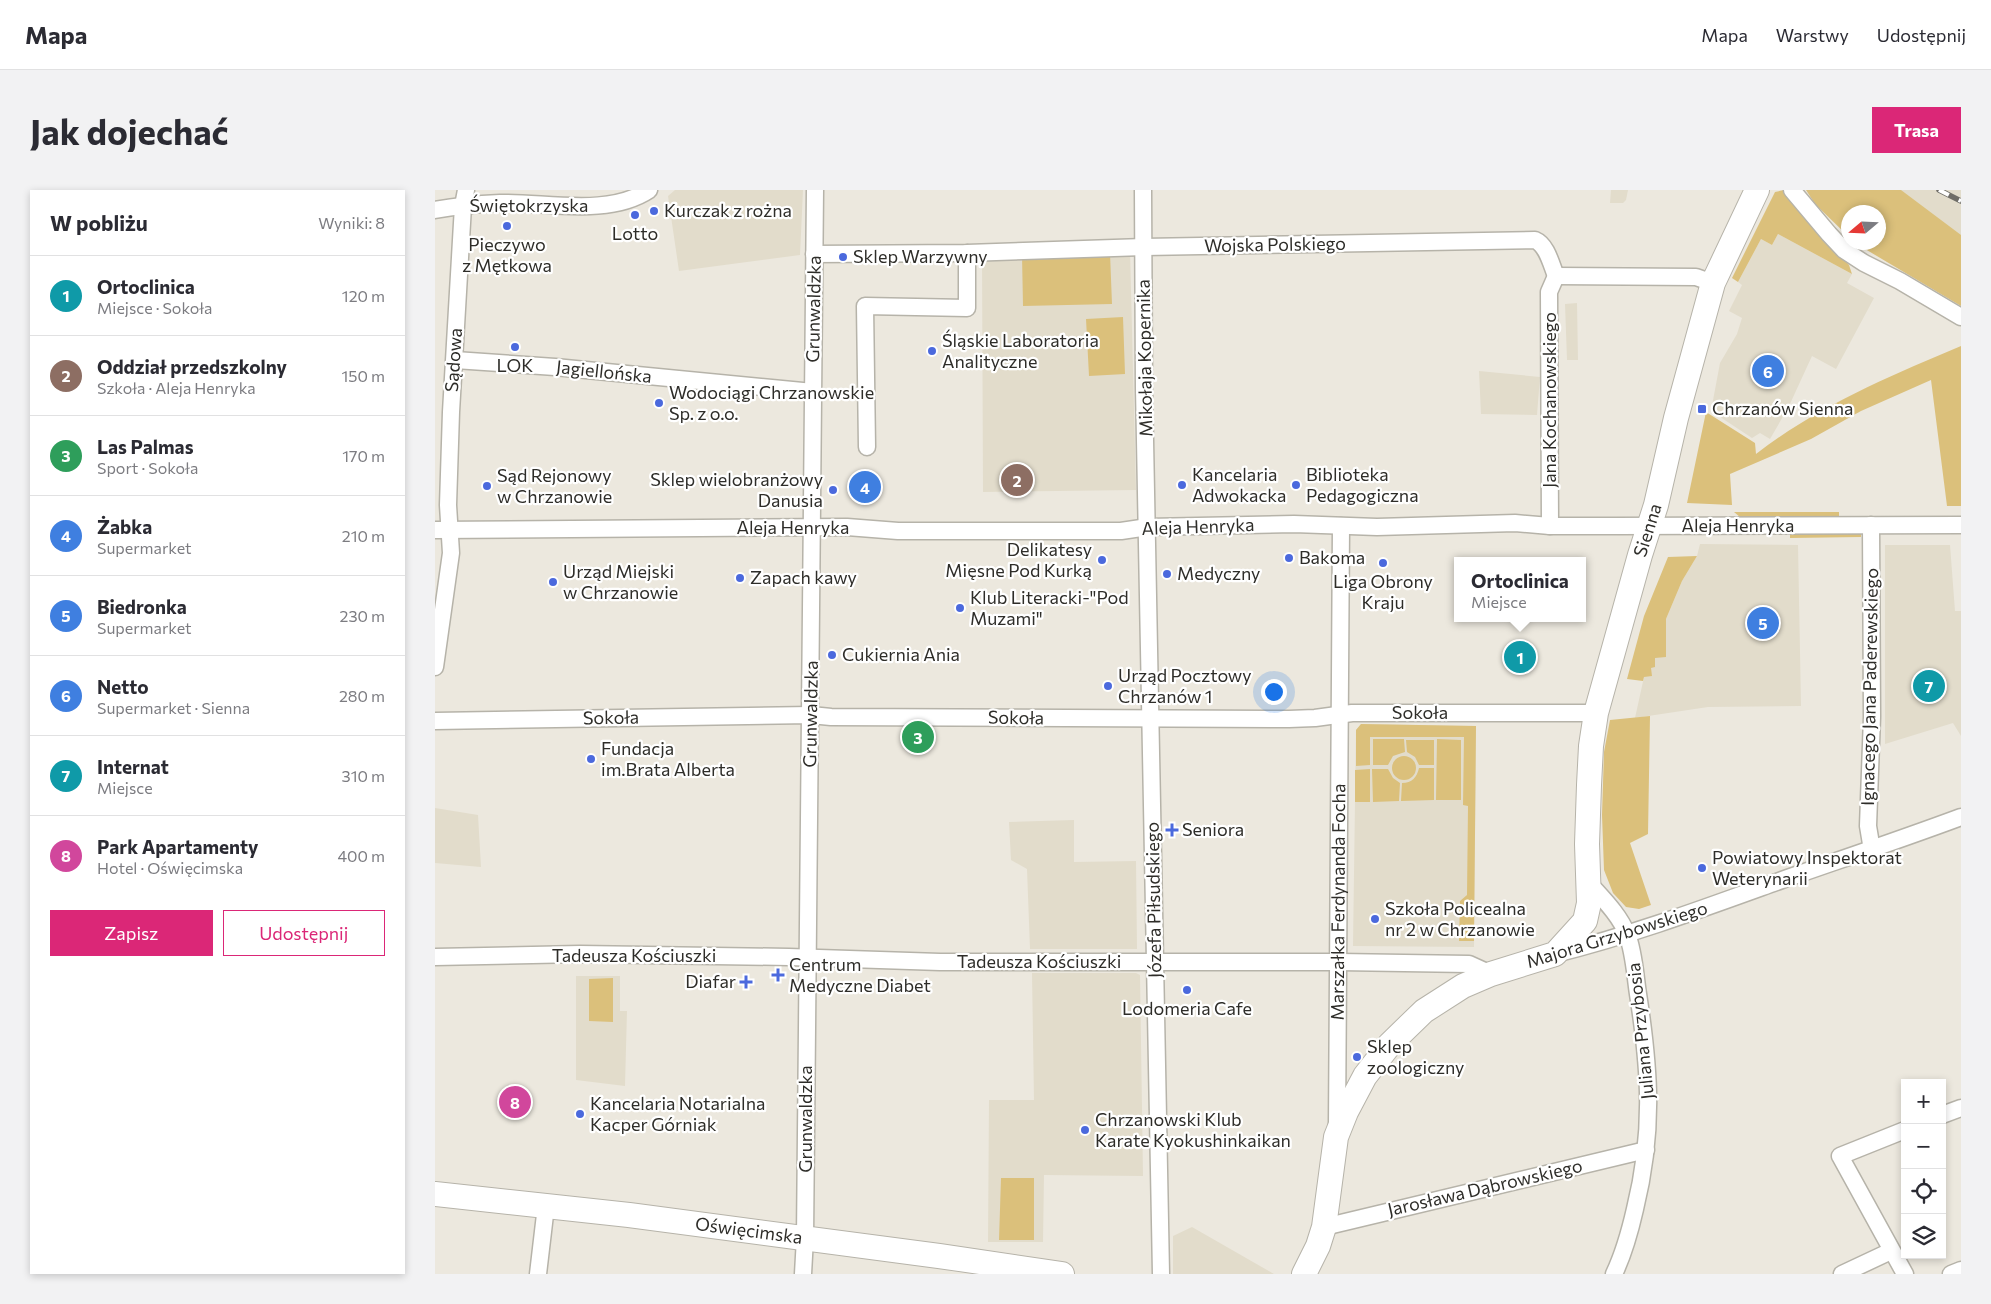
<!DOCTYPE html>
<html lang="pl">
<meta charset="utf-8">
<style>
body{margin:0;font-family:Commissioner,sans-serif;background:#f2f2f3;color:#2b2b33}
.controls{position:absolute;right:15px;bottom:15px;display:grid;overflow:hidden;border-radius:0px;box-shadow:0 2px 8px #0003}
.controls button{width:45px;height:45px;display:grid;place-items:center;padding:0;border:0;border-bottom:1px solid #e1e1e2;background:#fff;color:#2b2b33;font:25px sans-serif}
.compass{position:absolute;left:1406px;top:15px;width:45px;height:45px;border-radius:50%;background:#fff;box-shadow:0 2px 8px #0003;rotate:251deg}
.you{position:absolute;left:838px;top:501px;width:18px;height:18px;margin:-12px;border:4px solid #fff;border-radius:50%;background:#1a73e8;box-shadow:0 0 0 8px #1a73e833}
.badge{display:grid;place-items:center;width:32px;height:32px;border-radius:50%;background:#db2777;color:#fff;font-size:16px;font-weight:700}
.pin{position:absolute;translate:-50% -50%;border:2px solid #fff;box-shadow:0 1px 5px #0006}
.popup{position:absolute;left:1019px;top:367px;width:132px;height:65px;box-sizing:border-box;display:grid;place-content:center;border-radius:0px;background:#fff;filter:drop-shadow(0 1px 4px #0005);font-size:16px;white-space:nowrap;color:#7c7c81}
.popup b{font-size:19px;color:#2b2b33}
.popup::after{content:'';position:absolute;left:50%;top:100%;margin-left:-10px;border:10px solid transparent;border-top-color:#fff}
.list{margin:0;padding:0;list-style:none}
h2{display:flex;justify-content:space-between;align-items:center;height:65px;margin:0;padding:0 20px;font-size:21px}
h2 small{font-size:16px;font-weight:400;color:#7c7c81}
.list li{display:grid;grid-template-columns:32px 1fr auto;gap:15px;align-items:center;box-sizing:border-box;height:80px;padding:0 20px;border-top:1px solid #e1e1e2}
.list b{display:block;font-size:19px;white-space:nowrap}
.list p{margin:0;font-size:16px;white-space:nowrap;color:#7c7c81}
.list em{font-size:16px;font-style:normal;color:#7c7c81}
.actions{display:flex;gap:10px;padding:15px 20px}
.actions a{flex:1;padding:11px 0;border:1px solid #db2777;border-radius:0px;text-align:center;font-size:18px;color:#db2777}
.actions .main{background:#db2777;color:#fff}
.icon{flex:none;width:28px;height:28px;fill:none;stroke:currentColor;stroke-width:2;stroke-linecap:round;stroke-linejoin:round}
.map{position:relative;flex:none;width:1526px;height:1084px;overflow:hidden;border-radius:0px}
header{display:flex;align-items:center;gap:30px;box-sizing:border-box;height:70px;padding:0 25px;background:#fff;border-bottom:1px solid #e1e1e2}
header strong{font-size:24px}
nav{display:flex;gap:28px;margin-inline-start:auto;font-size:18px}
.intro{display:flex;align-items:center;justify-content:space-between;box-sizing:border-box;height:120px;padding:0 30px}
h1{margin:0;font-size:35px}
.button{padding:12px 22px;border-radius:0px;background:#db2777;color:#fff;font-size:18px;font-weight:700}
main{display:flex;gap:30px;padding:0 30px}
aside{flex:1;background:#fff;border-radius:0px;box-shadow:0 2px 8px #0003}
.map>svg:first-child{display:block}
.built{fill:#e2dccb}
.green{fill:#dbc07b}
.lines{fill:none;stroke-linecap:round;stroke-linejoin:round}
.street-casing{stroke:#b6b3a9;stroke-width:19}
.secondary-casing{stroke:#b6b3a9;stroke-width:26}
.street{stroke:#fff;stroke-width:16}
.secondary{stroke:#fff;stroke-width:24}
.rail-casing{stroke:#6f6d67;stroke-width:5.5}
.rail{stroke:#fff;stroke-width:4;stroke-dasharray:11;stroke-linecap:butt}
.poi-dot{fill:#4b69dd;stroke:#fff;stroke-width:2}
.labels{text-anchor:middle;stroke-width:4.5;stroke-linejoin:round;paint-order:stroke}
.street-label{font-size:18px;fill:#2e2d29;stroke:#fff}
.poi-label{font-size:18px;fill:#2e2d29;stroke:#fff;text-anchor:start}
</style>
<header>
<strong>Mapa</strong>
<nav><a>Mapa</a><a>Warstwy</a><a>Udostępnij</a></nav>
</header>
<div class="intro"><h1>Jak dojechać</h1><a class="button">Trasa</a></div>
<main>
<aside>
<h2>W pobliżu<small>Wyniki: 8</small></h2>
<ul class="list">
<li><span class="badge" style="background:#0f9aa8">1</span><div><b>Ortoclinica</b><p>Miejsce · Sokoła</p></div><em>120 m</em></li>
<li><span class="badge" style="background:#8d6e63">2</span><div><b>Oddział przedszkolny</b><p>Szkoła · Aleja Henryka</p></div><em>150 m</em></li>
<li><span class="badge" style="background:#2e9e5b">3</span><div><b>Las Palmas</b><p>Sport · Sokoła</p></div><em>170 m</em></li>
<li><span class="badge" style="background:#3f7fe0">4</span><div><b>Żabka</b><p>Supermarket</p></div><em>210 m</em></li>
<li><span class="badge" style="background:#3f7fe0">5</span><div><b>Biedronka</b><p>Supermarket</p></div><em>230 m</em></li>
<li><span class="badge" style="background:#3f7fe0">6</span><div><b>Netto</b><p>Supermarket · Sienna</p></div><em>280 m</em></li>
<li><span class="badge" style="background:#0f9aa8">7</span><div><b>Internat</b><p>Miejsce</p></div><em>310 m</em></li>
<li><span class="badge" style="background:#d1479c">8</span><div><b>Park Apartamenty</b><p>Hotel · Oświęcimska</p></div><em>400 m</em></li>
</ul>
<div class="actions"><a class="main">Zapisz</a><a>Udostępnij</a></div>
</aside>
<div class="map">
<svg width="1526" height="1084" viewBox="0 0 1526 1084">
<rect width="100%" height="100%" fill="#ece8de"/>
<path class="built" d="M240 0H368L365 65 244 81 233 6Z
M1176 0H1193L1191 10 1188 13H1175Z
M1375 0H1526V113L1444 52V22H1414Z
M1343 44 1417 84 1412 93 1439 108 1401 179 1377 166 1354 216 1335 249 1325 243 1317 248 1276 221 1285 173 1302 144 1307 128 1294 121 1307 95 1303 92 1326 49 1337 55Z
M695 60 701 300 548 302 547 64Z
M1142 113 1143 170H1132L1130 114Z
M1044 181 1105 187 1102 225 1046 224Z
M1265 354 1363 355 1366 516 1273 517 1200 528 1209 487 1216 478 1231 429 1247 391 1262 366Z
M1450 355H1515L1520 421H1526V546L1518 533 1450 554Z
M926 534 1041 536 1039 757 918 756 921 540Z
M0 618 43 625 46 677 0 673Z
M639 630V672L701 671 702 759H595L592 679 576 670 574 632Z
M597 783H701L705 785 708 986 609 985 608 1052H553L554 910H599Z
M141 786H185V821H192L190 896 141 890Z
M757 1037 839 1084H738V1046Z"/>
<path class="green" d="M1349 0 1414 75 1417 84 1343 44 1337 55 1326 49 1303 92 1297 88 1340 2Z
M1371 0H1466L1526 45V116L1420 53 1444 52V22H1414L1413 46 1380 14Z
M675 63 677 114 588 116 587 65Z
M688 127 690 184 654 186 651 129Z
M1526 156V316H1512L1496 190 1426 221 1376 249 1295 284 1297 315 1252 313 1271 222 1320 253 1321 264C1383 216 1455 186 1526 156Z
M1299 322H1404V326L1305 327Z
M1355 344H1426V347L1355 348Z
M1262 366 1247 391 1231 429V467L1220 468V477L1216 478 1217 486 1209 487 1208 491 1192 489 1209 426 1233 367Z
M1215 526 1213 644 1195 653 1216 715 1204 719 1191 717 1178 703 1169 680 1167 625 1169 562 1175 530Z
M926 534 1041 536 1039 751H1024L1025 711 1032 705 1033 616 1028 615 1029 547H935V575L921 576V540Z
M938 549H969L970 562 958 566 953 575H938Z
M1002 549 1026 550V610H1001Z
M971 550H999V575H984L980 567 972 562Z
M957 578a12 12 0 1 1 24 0a12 12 0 1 1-24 0Z
M984 578H999V610L966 611 967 593C977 593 982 587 984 578Z
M935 579V612H920V580Z
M937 579H953L958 588 965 593 964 611 938 612Z
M178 788V832L154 831V789Z
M566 988H599V1050H564Z"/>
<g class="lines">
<defs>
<g id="street">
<path d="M708 0 709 198 726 1084"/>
<path d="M1357 0 1394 44 1409 60 1429 73 1465 91 1526 127"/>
<path d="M0 20C21 16 43 14 65 13 112 12 173 27 214 0"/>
<path d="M379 64 532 63 709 57 1100 50C1112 55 1116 74 1121 86"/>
<path d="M1121 86 1261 87 1278 93"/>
<path d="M20 170 120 177 378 202"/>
<path d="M432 257 430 116 532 118V63"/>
<path d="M1436 335 1437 527 1433 636 1437 660"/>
<path d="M1115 336 1114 102 1121 86"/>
<path d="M0 340 412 337 463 341H686L713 337 859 334 942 337 1080 333 1115 336H1181L1526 335"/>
<path d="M0 477 16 363 13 315 16 222 28 16 31 0"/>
<path d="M0 531 376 525 396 527 854 529 880 528 917 523H1161"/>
<path d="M1153 692C1167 708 1184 724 1192 744 1199 762 1200 784 1203 804 1215 881 1219 942 1200 1019 1195 1041 1189 1063 1179 1084"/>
<path d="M1120 764C1197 745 1272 717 1347 690 1407 669 1467 649 1526 627"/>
<path d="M0 767 145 764 354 767 505 772H904L1034 774 1056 784"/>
<path d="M1507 925 1526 918"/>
<path id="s1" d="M902 936 906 336"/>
<path d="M1470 940 1405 966 1470 1084"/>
<path d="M889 1037 1211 960"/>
<path d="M103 1084 111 1016"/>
<path d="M368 1084 370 1048 380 0"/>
<path d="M1407 1084 1456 1061"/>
<path d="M1516 1084 1526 1080"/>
</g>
<g id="secondary">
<path id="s2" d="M0 1004 194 1025 504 1066 627 1084"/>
<path id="s3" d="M869 1084 883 1056 889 1037 901 947 911 922 930 886 955 854 989 821 1028 796 1056 784 1120 764 1150 731 1154 713 1152 654 1154 595 1156 556 1161 523 1205 365 1221 315 1241 228 1278 93 1322 0"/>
</g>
</defs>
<use href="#street" class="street-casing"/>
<use href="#secondary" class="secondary-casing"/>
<use href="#street" class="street"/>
<use href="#secondary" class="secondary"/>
<defs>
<path id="rail" d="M1504 0 1526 11"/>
</defs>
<use href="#rail" class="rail-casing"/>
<use href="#rail" class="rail"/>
</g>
<g class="poi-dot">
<circle cx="219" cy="21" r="5"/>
<circle cx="200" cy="25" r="5"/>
<circle cx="72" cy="36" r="5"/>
<circle cx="408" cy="67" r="5"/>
<circle cx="80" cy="157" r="5"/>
<circle cx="497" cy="161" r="5"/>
<circle cx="224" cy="213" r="5"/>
<rect x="1262" y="214" width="10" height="10" rx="2.5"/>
<circle cx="747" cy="295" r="5"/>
<circle cx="861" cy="295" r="5"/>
<circle cx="52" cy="296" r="5"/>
<circle cx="398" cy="300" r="5"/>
<circle cx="854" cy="368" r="5"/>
<circle cx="667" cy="370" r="5"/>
<circle cx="948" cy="373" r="5"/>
<circle cx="732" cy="384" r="5"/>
<circle cx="305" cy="388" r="5"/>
<circle cx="118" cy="392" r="5"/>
<circle cx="525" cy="418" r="5"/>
<circle cx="397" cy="465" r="5"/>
<circle cx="673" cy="496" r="5"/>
<circle cx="156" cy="569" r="5"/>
<path d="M734.5 632.5h5v5h5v5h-5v5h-5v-5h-5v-5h5z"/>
<circle cx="1267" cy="678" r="5"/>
<circle cx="940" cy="729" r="5"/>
<path d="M340.5 777.5h5v5h5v5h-5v5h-5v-5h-5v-5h5z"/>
<path d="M308.5 784.5h5v5h5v5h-5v5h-5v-5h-5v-5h5z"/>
<circle cx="752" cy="800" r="5"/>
<circle cx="922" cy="867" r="5"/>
<circle cx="145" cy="924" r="5"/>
<circle cx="650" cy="940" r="5"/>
</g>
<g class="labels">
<g class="street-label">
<text x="94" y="22">Świętokrzyska</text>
<text transform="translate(840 55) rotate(-1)" y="6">Wojska Polskiego</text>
<text transform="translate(379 119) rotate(-89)" y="6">Grunwaldzka</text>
<text transform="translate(710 168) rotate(-91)" y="6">Mikołaja Kopernika</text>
<text transform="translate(19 170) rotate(-86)" y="6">Sądowa</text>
<text transform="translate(169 182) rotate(6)" y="6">Jagiellońska</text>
<text transform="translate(1115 210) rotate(-90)" y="6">Jana Kochanowskiego</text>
<text x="1303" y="342">Aleja Henryka</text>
<text transform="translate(763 337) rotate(-2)" y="6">Aleja Henryka</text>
<text x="358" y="344">Aleja Henryka</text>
<text dy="6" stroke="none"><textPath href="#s3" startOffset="885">Sienna</textPath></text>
<text transform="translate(1435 497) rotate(-89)" y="6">Ignacego Jana Paderewskiego</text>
<text x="985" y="529">Sokoła</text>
<text transform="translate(376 524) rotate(-89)" y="6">Grunwaldzka</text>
<text transform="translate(176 528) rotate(-1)" y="6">Sokoła</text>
<text transform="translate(581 528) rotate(1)" y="6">Sokoła</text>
<text transform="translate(719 710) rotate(-91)" y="6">Józefa Piłsudskiego</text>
<text dy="6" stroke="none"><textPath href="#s1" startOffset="224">Marszałka Ferdynanda Focha</textPath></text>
<text transform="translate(1182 745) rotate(-17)" y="6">Majora Grzybowskiego</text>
<text x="199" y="772">Tadeusza Kościuszki</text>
<text x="604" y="778">Tadeusza Kościuszki</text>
<text transform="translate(1206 841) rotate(-96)" y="6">Juliana Przybosia</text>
<text transform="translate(371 929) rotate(-90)" y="6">Grunwaldzka</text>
<text transform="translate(1050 998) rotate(-13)" y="6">Jarosława Dąbrowskiego</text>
<text dy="6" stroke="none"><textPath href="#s2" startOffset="316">Oświęcimska</textPath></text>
</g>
<g class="poi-label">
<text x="229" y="27">Kurczak z rożna</text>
<text x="200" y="50" text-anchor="middle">Lotto</text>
<text x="72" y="61" text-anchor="middle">Pieczywo<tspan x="72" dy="21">z Mętkowa</tspan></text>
<text x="418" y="73">Sklep Warzywny</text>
<text x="507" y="157">Śląskie Laboratoria<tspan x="507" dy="21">Analityczne</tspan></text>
<text x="80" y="182" text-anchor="middle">LOK</text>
<text x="234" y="209">Wodociągi Chrzanowskie<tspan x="234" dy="21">Sp. z o.o.</tspan></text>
<text x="1277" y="225">Chrzanów Sienna</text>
<text x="757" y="291">Kancelaria<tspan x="757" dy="21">Adwokacka</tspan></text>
<text x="871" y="291">Biblioteka<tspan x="871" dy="21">Pedagogiczna</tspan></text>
<text x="62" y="292">Sąd Rejonowy<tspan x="62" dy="21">w Chrzanowie</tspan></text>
<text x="388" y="296" text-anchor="end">Sklep wielobranżowy<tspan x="388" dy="21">Danusia</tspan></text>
<text x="657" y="366" text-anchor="end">Delikatesy<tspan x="657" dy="21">Mięsne Pod Kurką</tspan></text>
<text x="864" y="374">Bakoma</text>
<text x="128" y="388">Urząd Miejski<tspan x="128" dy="21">w Chrzanowie</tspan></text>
<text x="742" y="390">Medyczny</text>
<text x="315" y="394">Zapach kawy</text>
<text x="948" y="398" text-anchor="middle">Liga Obrony<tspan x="948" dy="21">Kraju</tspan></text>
<text x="535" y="414">Klub Literacki-"Pod<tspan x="535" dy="21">Muzami"</tspan></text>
<text x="407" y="471">Cukiernia Ania</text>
<text x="683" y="492">Urząd Pocztowy<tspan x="683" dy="21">Chrzanów 1</tspan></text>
<text x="166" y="565">Fundacja<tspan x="166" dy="21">im.Brata Alberta</tspan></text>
<text x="747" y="646">Seniora</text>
<text x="1277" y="674">Powiatowy Inspektorat<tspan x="1277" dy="21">Weterynarii</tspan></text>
<text x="950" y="725">Szkoła Policealna<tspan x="950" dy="21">nr 2 w Chrzanowie</tspan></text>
<text x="354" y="781">Centrum<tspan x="354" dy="21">Medyczne Diabet</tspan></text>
<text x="301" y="798" text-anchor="end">Diafar</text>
<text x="752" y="825" text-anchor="middle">Lodomeria Cafe</text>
<text x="932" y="863">Sklep<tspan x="932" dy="21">zoologiczny</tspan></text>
<text x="155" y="920">Kancelaria Notarialna<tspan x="155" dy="21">Kacper Górniak</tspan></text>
<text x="660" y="936">Chrzanowski Klub<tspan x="660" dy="21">Karate Kyokushinkaikan</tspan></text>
</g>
</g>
</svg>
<div class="controls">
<button>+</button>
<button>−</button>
<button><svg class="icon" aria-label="locate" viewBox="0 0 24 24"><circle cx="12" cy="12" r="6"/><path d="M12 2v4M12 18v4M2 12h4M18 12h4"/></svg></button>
<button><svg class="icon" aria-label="layers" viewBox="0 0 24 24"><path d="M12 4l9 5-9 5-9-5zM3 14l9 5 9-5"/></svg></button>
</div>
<svg class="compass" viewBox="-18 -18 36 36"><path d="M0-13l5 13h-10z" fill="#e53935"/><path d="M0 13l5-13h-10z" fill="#7c7c81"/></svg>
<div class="you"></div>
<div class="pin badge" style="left:1085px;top:467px;background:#0f9aa8">1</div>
<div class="popup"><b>Ortoclinica</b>Miejsce</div>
<div class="pin badge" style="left:582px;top:290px;background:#8d6e63">2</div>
<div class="pin badge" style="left:483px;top:547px;background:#2e9e5b">3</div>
<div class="pin badge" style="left:430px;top:297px;background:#3f7fe0">4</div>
<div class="pin badge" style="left:1328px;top:433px;background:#3f7fe0">5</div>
<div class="pin badge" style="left:1333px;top:181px;background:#3f7fe0">6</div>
<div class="pin badge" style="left:1494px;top:496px;background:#0f9aa8">7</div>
<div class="pin badge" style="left:80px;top:912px;background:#d1479c">8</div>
</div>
</main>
